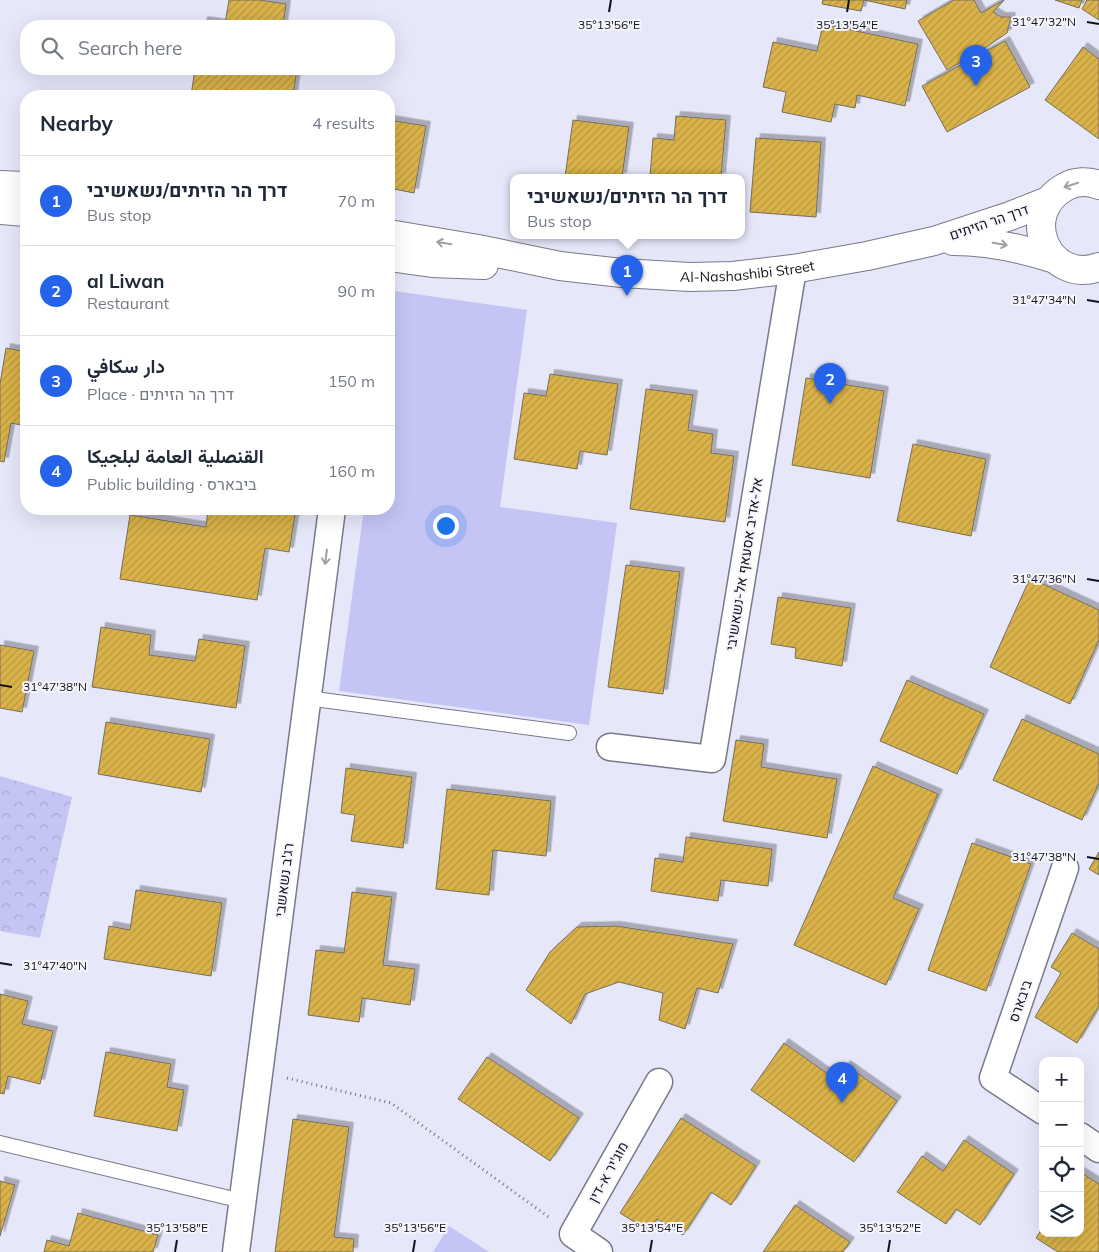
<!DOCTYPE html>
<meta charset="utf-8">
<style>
body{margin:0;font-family:Mulish,Vazirmatn,Heebo,sans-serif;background:#f6f6f7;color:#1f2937}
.controls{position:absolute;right:15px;bottom:15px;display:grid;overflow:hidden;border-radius:10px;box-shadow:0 5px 20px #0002}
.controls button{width:45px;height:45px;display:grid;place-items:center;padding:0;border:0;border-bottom:1px solid #e0e1e3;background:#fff;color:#1f2937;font:25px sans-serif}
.you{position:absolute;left:445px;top:525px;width:18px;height:18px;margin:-12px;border:4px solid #fff;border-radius:50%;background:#1a73e8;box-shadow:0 0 0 8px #1a73e833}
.badge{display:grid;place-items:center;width:32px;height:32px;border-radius:50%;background:#2563eb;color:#fff;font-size:16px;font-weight:700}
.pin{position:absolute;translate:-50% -41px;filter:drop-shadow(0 1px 2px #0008)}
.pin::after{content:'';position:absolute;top:26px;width:18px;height:15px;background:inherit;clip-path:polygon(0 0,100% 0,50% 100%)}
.popup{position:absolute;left:510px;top:174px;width:235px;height:65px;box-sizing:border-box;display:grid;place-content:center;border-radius:10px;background:#fff;filter:drop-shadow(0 1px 4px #0005);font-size:16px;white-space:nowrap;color:#747a83}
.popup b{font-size:19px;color:#1f2937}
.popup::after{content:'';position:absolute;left:50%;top:100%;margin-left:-10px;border:10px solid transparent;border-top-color:#fff}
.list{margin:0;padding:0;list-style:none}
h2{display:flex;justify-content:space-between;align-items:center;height:65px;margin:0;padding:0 20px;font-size:21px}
h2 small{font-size:16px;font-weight:400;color:#747a83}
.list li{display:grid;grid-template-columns:32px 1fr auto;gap:15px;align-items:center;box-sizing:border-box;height:90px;padding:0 20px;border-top:1px solid #e0e1e3}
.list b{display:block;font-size:19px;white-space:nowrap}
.list p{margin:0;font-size:16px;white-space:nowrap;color:#747a83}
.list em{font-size:16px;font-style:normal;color:#747a83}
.icon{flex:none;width:28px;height:28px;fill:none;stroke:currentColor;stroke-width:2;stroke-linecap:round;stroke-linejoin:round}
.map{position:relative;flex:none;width:1099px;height:1252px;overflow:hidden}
.search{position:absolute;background:#fff;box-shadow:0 5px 20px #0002;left:20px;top:20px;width:375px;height:55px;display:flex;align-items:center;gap:12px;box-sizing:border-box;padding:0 18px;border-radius:20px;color:#747a83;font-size:19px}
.panel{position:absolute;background:#fff;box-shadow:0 5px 20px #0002;left:20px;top:90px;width:375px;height:425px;border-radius:20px}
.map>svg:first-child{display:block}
.green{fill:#c4c5f4}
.forest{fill:url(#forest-crowns)}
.building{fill:url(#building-hatch);stroke:#756e5e;filter:url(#shadow)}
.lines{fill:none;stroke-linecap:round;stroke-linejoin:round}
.service-casing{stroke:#79798a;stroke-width:16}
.minor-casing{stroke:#79798a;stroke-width:29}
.tertiary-casing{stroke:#79798a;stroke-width:30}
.path{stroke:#747580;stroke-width:3;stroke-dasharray:1 4;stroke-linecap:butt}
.service{stroke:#fff;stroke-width:14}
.minor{stroke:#fff;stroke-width:26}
.tertiary{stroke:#fff;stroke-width:28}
.oneway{stroke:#a0a0a3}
.ticks{fill:none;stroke:#121218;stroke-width:2}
.labels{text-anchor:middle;stroke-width:4;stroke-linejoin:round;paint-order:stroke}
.street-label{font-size:14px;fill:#121218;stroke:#f5f5fd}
.ticks-label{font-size:12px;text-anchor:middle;fill:#121218;stroke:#f5f5fd;stroke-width:4;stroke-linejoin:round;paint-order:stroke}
</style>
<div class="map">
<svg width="1099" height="1252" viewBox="0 0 1099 1252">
<defs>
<pattern id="forest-crowns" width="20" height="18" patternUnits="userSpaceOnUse" patternTransform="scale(1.25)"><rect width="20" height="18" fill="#c4c5f4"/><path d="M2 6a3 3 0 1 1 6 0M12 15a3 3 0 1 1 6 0" fill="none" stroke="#a7a8d0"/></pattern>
<pattern id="building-hatch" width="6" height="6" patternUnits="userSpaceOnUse" patternTransform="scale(1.25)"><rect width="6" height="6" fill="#d9b249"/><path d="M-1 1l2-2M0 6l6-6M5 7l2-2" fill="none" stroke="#b9983f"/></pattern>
<filter id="shadow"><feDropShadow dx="4.5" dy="-4.5" stdDeviation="0" flood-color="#0004"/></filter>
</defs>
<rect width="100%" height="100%" fill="#e6e7f9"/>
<path class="green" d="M394 291 527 310 500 507 617 523 589 725 339 691 364 509H389V333Z
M449 1226 489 1252H433Z"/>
<path class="forest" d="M0 776 72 797 40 938 0 931Z"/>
<path class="building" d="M229 0H260L286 4 283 26H202L203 21 225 24Z
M823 0H907L905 9 864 0 861 11 822 4Z
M954 0H974L981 13 1004 0 993 12 1001 17H1011L1007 33 982 50 947 70 918 21Z
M1055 0H1082L1079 8Z
M1087 0H1099V20L1082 9Z
M823 24 918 44 905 106 857 95 855 108 835 104 831 122 782 112 786 92 763 87 773 42 817 51Z
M1005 41 1030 87 947 132 922 86Z
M1083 47 1099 59V139L1045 100Z
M195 69H297L293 96H270L225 90 224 96H191Z
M676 116 726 120 721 177H650L653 138 674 140Z
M389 120 426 126 414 193 389 188Z
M573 120 629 127 622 177H565Z
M756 138 821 142 816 217 750 212Z
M6 348 26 352V426L11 423 4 462 0 461V384Z
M550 374 618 384 607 455 580 451 577 469 514 459 524 393 546 396Z
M806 378 884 391 870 478 792 465Z
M646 389 693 395 688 430 713 434 711 453 734 456 725 522 630 509Z
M913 444 986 459 971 536 897 521Z
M208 509H296L289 552 265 548 257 600 120 579 130 515 206 527Z
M626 565 680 572 663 694 608 687Z
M1030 578 1099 610V640L1070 704 990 667Z
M778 597 851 608 842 666 795 658 796 648 771 644Z
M101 627 151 635 149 655 195 661 199 639 245 646 236 708 92 687Z
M0 645 34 651 22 712 0 708Z
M907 680 984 714 957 774 880 741Z
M1022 719 1099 754V783L1082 820 993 780Z
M106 722 210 739 201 792 98 774Z
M736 740 764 744 761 767 837 779 827 838 723 821Z
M873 766 938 794 893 898 919 909 886 985 794 945Z
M346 768 412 777 403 848 351 841 355 815 341 813Z
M447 789 551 801 546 856 493 850 489 895 436 889Z
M686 837 772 849 768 886 721 880 718 901 651 891 655 858 683 862Z
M972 843 1031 864 986 991 928 970Z
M1099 852V875L1089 869Z
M136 890 222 903 211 976 104 959 109 926 130 930Z
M352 892 392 897 383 965 415 969 410 1005 362 998 359 1022 308 1015 316 950 344 953Z
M616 926 733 944 718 993 697 988 685 1029 659 1020 663 993 619 982 585 994 571 1024 526 990 550 952 577 927Z
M1072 933 1099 949V1006L1077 1043 1035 1017 1061 973 1051 967Z
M0 994 28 1001 22 1024 53 1031 40 1084 8 1076 4 1094 0 1093Z
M784 1043 835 1079 846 1065 897 1101 854 1162 751 1090Z
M106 1052 171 1064 167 1087 184 1090 177 1131 94 1116Z
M487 1057 579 1118 550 1161 458 1099Z
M681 1118 756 1166 731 1205 711 1192 683 1235 657 1219 649 1231 620 1213Z
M293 1119 349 1127 334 1237 354 1239 353 1252H275Z
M964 1140 1014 1174 980 1225 956 1209 946 1224 897 1192 922 1156 943 1171Z
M1080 1172 1099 1184V1252H1058L1036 1238 1043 1227V1233H1080Z
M0 1181 15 1185 0 1236Z
M795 1205 850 1242 843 1252H763Z
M78 1213 158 1235 153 1252H44L47 1240 69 1246Z"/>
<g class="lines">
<defs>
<path id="service" d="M307 698 569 733
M0 1143 242 1201"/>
<path id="minor" d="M610 747 712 759 793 269
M1043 1111 993 1078 1065 868
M1080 1136 1099 1149
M236 1252 332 509
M599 1252 573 1234 659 1082"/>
<g id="tertiary">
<path d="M0 185 26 186"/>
<path d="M1099 185C1088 181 1075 181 1065 187 1017 214 1048 285 1099 267"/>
<path d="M0 210 26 212"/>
<path id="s1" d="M389 234 478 249 560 266 622 273 690 277 733 276 793 269 867 256 934 241 1010 216 1048 201"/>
<path d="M953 241C988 241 1021 248 1055 259"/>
<path d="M389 257 432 263 484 265"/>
</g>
</defs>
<use href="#service" class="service-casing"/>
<use href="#minor" class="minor-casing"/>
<use href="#tertiary" class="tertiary-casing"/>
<path class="path" d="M287 1078 391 1103 550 1218"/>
<use href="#service" class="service"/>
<use href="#minor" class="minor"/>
<use href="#tertiary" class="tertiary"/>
</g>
<defs><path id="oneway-shaft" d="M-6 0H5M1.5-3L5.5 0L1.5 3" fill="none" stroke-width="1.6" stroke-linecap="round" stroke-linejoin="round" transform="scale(1.25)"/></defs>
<g class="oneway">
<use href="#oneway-shaft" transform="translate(1071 185) rotate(162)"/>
<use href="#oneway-shaft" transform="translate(444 243) rotate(-171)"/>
<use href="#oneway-shaft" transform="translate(1000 244) rotate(9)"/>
<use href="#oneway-shaft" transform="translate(326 557) rotate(97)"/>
</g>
<path class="ticks" d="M609 12 611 0M847 12 849 0M1087 22 1099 24M1087 300 1099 302M1087 579 1099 581M0 685 12 687M1087 857 1099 859M0 963 12 965M175 1252 177 1240M413 1252 415 1240M650 1252 652 1240M888 1252 890 1240"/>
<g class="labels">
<g class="street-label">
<text transform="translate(989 222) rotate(-19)" y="5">דרך הר הזיתים</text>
<text dy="5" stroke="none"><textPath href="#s1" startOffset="362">Al-Nashashibi Street</textPath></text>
<text transform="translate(744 564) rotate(-81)" y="5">אל-אדיב אסעאף אל-נשאשיבי</text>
<text transform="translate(284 880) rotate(-83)" y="5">רג'ב נשאשבי</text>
<text transform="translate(1020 1001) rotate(-71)" y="5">ביבארס</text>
<text transform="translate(608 1172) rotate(-61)" y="5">מוג'יר א-דין</text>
</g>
</g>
<g class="ticks-label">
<text x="1044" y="26">31°47'32"N</text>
<text x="609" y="29">35°13'56"E</text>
<text x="847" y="29">35°13'54"E</text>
<text x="1044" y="304">31°47'34"N</text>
<text x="1044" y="583">31°47'36"N</text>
<text x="55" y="691">31°47'38"N</text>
<text x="1044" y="861">31°47'38"N</text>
<text x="55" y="970">31°47'40"N</text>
<text x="177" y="1232">35°13'58"E</text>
<text x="415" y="1232">35°13'56"E</text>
<text x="652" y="1232">35°13'54"E</text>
<text x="890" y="1232">35°13'52"E</text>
</g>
</svg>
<div class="controls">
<button>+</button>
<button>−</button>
<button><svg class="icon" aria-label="locate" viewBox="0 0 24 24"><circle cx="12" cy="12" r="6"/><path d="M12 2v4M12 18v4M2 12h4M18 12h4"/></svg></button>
<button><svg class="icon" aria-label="layers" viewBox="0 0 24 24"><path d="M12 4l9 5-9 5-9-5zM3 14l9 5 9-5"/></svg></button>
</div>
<div class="you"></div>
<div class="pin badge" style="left:627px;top:296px">1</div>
<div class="popup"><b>דרך הר הזיתים/נשאשיבי</b>Bus stop</div>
<div class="pin badge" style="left:830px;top:404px">2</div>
<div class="pin badge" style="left:976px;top:86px">3</div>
<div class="pin badge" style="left:842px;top:1103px">4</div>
<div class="search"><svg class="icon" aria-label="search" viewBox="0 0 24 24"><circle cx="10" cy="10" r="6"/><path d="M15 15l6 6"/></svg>Search here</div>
<section class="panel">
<h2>Nearby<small>4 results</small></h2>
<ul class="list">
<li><span class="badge">1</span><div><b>דרך הר הזיתים/נשאשיבי</b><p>Bus stop</p></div><em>70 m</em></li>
<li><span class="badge">2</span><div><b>al Liwan</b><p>Restaurant</p></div><em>90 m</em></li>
<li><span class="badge">3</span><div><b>دار سكافي</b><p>Place · דרך הר הזיתים</p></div><em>150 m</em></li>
<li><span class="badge">4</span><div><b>القنصلية العامة لبلجيكا</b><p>Public building · ביבארס</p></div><em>160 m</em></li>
</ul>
</section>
</div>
